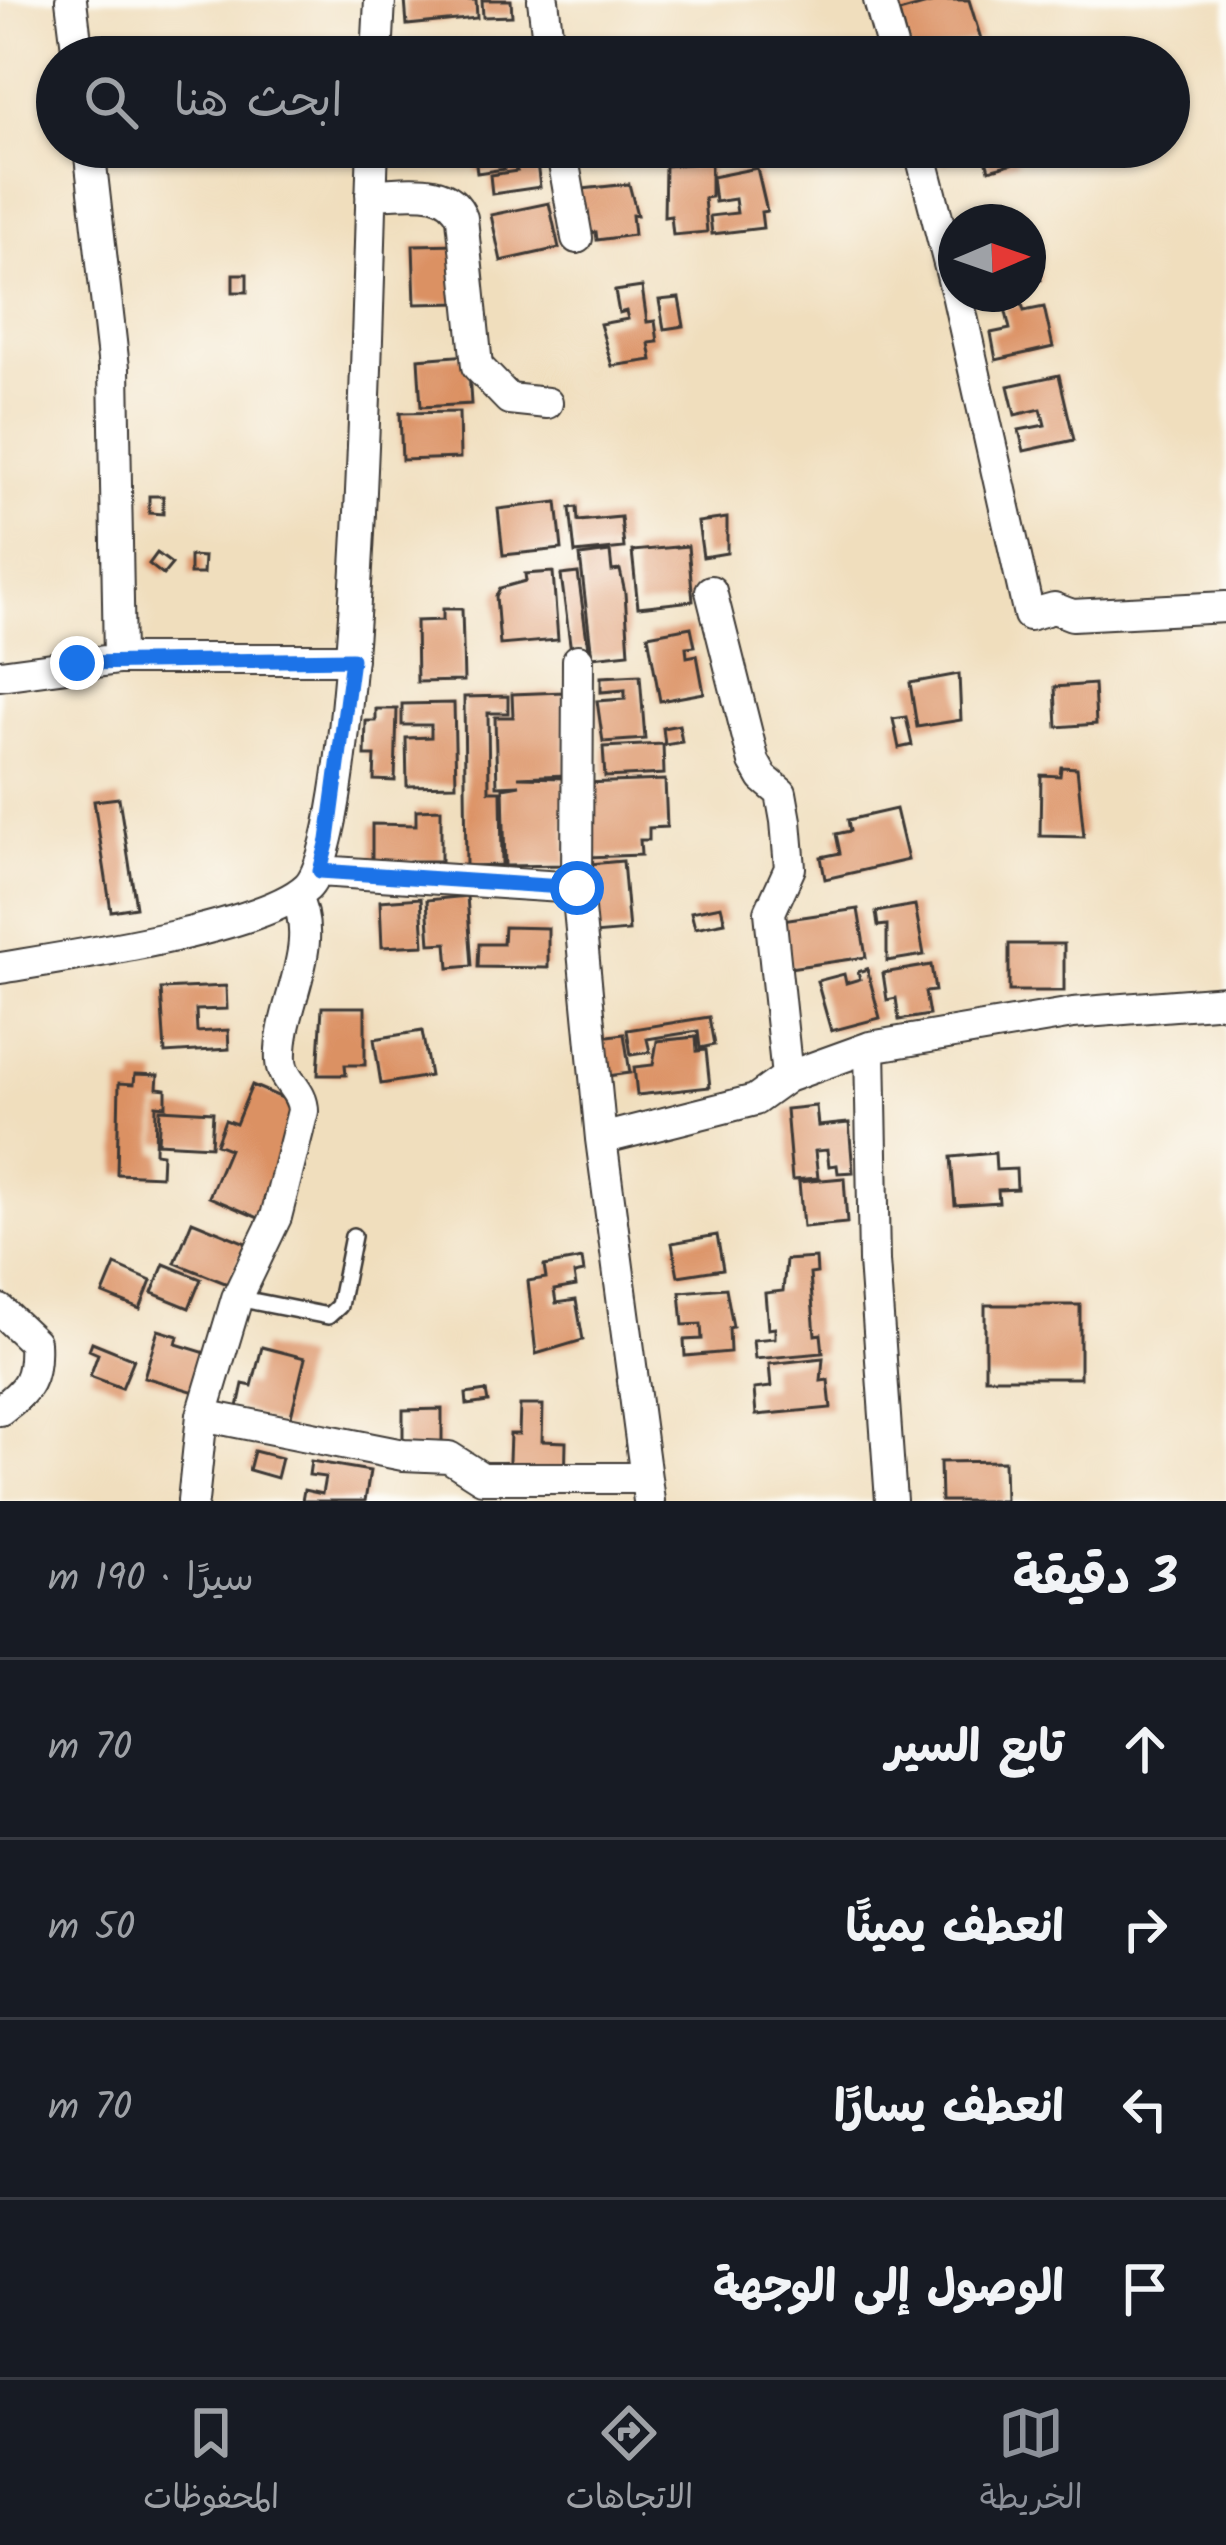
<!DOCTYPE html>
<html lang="ar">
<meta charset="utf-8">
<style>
body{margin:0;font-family:Kalam,"Playpen Sans Arabic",sans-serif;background:#20242c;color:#f1f3f6;direction:rtl}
.compass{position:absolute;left:938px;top:204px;width:108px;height:108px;border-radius:50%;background:#171b24;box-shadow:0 3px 9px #0004;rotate:88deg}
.stop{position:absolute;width:36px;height:36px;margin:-27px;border:9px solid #1a73e8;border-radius:50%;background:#fff}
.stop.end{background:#1a73e8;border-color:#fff;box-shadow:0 3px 12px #0008}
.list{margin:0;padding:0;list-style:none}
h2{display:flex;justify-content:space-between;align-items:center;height:156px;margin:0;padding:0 48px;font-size:51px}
h2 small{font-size:39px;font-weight:400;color:#9ea1a6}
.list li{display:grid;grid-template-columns:78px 1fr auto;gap:36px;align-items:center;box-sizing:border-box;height:180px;padding:0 48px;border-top:3px solid #363941}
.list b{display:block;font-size:45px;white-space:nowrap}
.list em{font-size:39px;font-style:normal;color:#9ea1a6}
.icon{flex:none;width:66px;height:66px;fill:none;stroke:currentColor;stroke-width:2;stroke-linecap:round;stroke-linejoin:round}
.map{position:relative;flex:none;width:1226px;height:1501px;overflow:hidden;direction:ltr}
.search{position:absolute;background:#171b24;box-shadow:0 3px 9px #0004;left:36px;right:36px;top:36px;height:132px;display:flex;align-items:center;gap:30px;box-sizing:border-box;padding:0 42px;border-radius:66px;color:#9ea1a6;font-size:45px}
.sheet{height:876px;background:#171b24}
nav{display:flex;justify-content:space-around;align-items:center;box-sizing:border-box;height:168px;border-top:3px solid #363941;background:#171b24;font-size:33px;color:#9ea1a6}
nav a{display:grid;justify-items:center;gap:6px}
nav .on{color:#8c9099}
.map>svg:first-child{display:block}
.building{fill:#db9164}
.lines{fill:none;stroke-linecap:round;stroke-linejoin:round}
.service-casing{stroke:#3c3934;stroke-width:20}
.minor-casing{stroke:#3c3934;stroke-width:34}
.service{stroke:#fff;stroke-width:15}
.minor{stroke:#fff;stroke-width:30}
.route{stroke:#1a73e8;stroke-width:15}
</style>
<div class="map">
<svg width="1226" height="1501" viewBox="0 0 1226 1501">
<rect width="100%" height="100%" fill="#fdfcf7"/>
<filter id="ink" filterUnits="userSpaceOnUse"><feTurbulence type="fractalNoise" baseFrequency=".00833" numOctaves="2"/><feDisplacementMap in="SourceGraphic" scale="24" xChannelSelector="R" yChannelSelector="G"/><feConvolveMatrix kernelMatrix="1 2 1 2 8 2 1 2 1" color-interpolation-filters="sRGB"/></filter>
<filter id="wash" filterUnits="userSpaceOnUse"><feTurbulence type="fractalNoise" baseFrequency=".004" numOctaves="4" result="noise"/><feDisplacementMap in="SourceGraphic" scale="48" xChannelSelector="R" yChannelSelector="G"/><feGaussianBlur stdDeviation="2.7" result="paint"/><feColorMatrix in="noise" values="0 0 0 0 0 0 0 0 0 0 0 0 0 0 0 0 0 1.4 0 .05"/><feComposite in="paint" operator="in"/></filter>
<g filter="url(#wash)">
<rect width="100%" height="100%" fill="#f0debd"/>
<g id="blocks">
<path class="building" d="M405 0H476L477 18 407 25Z
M482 0H511L512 16 483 17Z
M941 0H969L981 39 911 57 899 12Z
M982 43 986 57H936V56Z
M488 147H535L540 187 492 194 490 175 517 171 510 156 502 157 504 169 477 173 475 156 489 154Z
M937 147H1013L1018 162 989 170 984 152 942 164Z
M711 162V197L704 198 707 232 673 235 671 216 664 217 665 166Z
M757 168 767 211 761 212 763 228 712 234 710 216 737 213 735 199 715 202 712 177Z
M629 184 637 215H632L634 235 597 240 596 232 589 233 573 190Z
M549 203 559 248 501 261 491 215Z
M1024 208 1027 222H976V220Z
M1028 233 1041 280 1028 283Z
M459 244 461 303 415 304 413 245Z
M233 274H247V292H233Z
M642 287 647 322 655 321 658 342 649 343 652 360 612 366 600 324 628 319 626 311 619 313 615 291Z
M679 298 684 326 664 329 659 300Z
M1022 304 1024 311 1044 307 1053 347 996 360 991 333 1010 329 1005 308Z
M468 355 471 404 421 407 418 359Z
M1059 375 1074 440 1024 451 1019 430 1045 425 1041 409 1015 415 1008 386Z
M459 412 460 458 402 460 400 413Z
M149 496H163V514L149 513Z
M557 502 562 549 503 555 498 509Z
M577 507 578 521 621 517 624 548 575 553 570 508Z
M727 518V553L703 557 698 522Z
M688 546 693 601 638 607 632 551Z
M610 552 612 571 620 570 625 593 629 653 592 657 580 556Z
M157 553 172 564 163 575 149 564Z
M190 556 204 557 203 574H190Z
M553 572 558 640 500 645 496 596 500 588 526 581 525 574Z
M578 573 588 648 571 651 561 575Z
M443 609H462L464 681 417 682 416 621 443 620Z
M691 627 695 646 686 647 687 657 697 655 704 693 660 701 648 635Z
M959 674 961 720 917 727 910 683Z
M640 675 645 739 603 742 597 701 625 699V690L601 692V677Z
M1094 684 1096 724 1057 727 1055 687Z
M564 692 566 775 518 777 565 778 567 865 505 866 503 788 520 785 497 786 495 717H513L512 694Z
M508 696V713H488L489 791H501L502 865 466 866 464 697Z
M454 703 456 785 407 786 406 738 431 737V725H402V704Z
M376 709H397L395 781 374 780 375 756H365L366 721H376Z
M906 717 912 745 899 748 893 719Z
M679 725 682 742 665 745 663 728Z
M663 744 664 774 605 777 603 747Z
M1061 767 1077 768 1084 837 1040 836 1041 775 1060 776Z
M665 780 667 827 649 828V840H640L641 855 587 857 584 783Z
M119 798 136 907 111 911 94 801Z
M441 809V861H410V871L372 864V824L416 825V810Z
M896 809 908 860 825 879 821 857 840 853 836 834 850 831 848 820Z
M623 861 629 931 594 934 589 864Z
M467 896 472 966 449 968 447 943 430 944 427 900Z
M421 898 424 945 382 947 380 901Z
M915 905 924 955 887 961V925L878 926 876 912Z
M721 906 725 922 695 928 691 912Z
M858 909 866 957 789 968 782 920Z
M504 927 548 928V968L478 967 479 944H503Z
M1009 944H1064V991H1009Z
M931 965 935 991 925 992 929 1015 899 1020 896 998 887 1000 883 973Z
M867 969 880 1018 831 1031 817 981 844 974 846 983 860 979 858 972Z
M226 986 227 1009 196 1010 197 1032 228 1030 229 1049 165 1053 161 989Z
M322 1007H365V1065H345L346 1075H318Z
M709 1017 714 1045 700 1048 698 1031 647 1039 650 1052 631 1055 627 1030Z
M422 1031 430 1076 381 1084 374 1039Z
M624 1034 630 1073 607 1076 601 1037Z
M696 1037 697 1051 706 1050 710 1087 637 1095 634 1067 653 1065 657 1041Z
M135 1074 158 1075 157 1088 166 1089V1106L156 1105 155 1153 162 1154 161 1176 117 1174 119 1083 134 1084Z
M252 1085 299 1105 264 1199 276 1204 268 1222 209 1197 229 1149 216 1144 225 1120 236 1124Z
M816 1106 818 1126 849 1123 853 1172 838 1173 837 1165 829 1166 827 1150 815 1151 818 1178 792 1180 786 1109Z
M160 1109 213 1112 211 1146 158 1143Z
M995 1153 996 1170 1016 1169 1017 1189 998 1190 999 1202 955 1205 951 1157Z
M844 1178 847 1223 803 1227 799 1182Z
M192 1221 246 1243 230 1285 175 1263Z
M717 1235 723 1269 678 1276 672 1243Z
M816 1258 817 1273 810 1274 815 1335 821 1334 823 1353 755 1359 753 1340 775 1338V1328L768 1329 765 1293 783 1291 786 1260Z
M582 1259 584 1272 574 1274 576 1286 554 1290 556 1303 576 1300 583 1340 536 1354 528 1281 546 1278 544 1266Z
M164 1264 201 1279 189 1308 152 1293Z
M115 1265 151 1281 140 1309 103 1294Z
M726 1288 733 1327 729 1328 730 1352 685 1356 684 1340 702 1339 701 1324 683 1325 680 1292Z
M985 1305H1080V1378H985Z
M158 1330 178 1336 176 1344 209 1354 198 1393 144 1377Z
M92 1342 134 1359 122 1388 90 1376 98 1354 89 1350Z
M262 1347 305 1358 288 1428 238 1407 243 1384 252 1386Z
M823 1358 821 1381 828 1380 831 1408 756 1415 754 1389 771 1387 769 1364Z
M486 1391 488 1402 467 1405 466 1394Z
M520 1405H543L542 1441 566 1442 565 1489 508 1487 510 1434H519Z
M442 1409V1451H403V1410Z
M254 1451 282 1458 277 1478 249 1470Z
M311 1461 370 1471 365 1501H302L304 1490 322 1494 325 1477 309 1475Z
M1004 1461 1005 1501H941L940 1462Z"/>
</g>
</g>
<g filter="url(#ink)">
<use href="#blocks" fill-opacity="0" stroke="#3c3934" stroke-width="3"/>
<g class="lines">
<defs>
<path id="service" d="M237 1298 328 1316 339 1306 353 1236"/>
<path id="minor" d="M71 0 78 57
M543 0 550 57
M879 0 895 57
M377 57 380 0
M89 147 114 368 119 659
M561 147 577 238
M919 147 956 291
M371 194C402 194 449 182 462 218L477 366 509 399 547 403
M957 294 1029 615 1054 608 1072 615 1226 607
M711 591 754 762 763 778 781 793 786 821 790 868 770 912 787 1077
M0 675 119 659H351
M319 871 577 888 601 1139 649 1501
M577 888 578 660
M0 968C66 957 262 929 307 887 362 835 368 256 373 147
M870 1047 874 1261 891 1501
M601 1139 755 1100 787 1077 870 1047 1073 1013 1226 1001
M0 1310 34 1342C36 1378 29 1389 0 1410
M202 1415 403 1455 449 1457 482 1478H646
M193 1501 202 1415 237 1298 276 1217 303 1111C303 1090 282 1081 281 1061 278 1007 323 947 295 896"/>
</defs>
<use href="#service" class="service-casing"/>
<use href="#minor" class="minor-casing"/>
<use href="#service" class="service"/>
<use href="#minor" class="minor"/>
</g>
</g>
<g class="lines" filter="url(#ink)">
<path class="route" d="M77 663 352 659 328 840 320 871 577 888"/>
</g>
</svg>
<svg class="compass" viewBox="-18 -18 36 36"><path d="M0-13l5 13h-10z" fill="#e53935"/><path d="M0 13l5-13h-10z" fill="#9ea1a6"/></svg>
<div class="stop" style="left:577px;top:888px"></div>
<div class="stop end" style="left:77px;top:663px"></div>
<div class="search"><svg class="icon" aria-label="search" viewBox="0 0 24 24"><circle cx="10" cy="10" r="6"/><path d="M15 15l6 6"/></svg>ابحث هنا</div>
</div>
<section class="sheet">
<h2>3 دقيقة<small>سيرًا · 190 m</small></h2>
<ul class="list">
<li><svg class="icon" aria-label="ahead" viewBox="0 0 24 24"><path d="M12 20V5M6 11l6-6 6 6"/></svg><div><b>تابع السير</b></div><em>70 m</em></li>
<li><svg class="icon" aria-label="right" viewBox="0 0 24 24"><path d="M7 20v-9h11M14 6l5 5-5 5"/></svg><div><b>انعطف يمينًا</b></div><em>50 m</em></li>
<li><svg class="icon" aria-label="left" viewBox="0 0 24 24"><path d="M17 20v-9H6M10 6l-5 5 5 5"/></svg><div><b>انعطف يسارًا</b></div><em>70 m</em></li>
<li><svg class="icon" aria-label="arrive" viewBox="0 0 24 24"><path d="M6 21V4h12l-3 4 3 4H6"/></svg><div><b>الوصول إلى الوجهة</b></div></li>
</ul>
</section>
<nav>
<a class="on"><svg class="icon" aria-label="map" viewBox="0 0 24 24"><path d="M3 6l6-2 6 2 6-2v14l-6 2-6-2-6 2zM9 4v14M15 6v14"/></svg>الخريطة</a>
<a><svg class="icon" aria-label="directions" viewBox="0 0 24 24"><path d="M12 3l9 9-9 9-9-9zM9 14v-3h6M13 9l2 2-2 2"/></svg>الاتجاهات</a>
<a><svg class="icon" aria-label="saved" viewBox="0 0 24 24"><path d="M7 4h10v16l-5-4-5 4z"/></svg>المحفوظات</a>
</nav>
